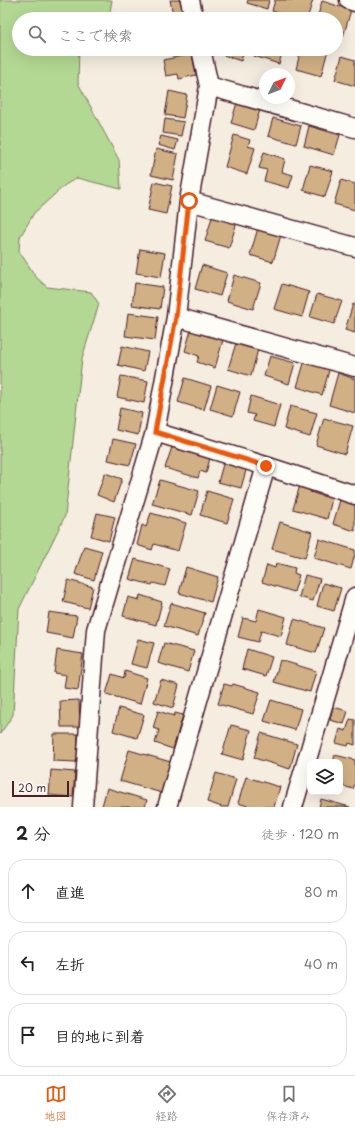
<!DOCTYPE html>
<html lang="ja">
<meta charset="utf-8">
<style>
body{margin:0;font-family:"Playpen Sans","Klee One",sans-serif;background:#f6f6f6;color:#222}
.controls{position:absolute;right:12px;bottom:12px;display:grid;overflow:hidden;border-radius:8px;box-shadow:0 4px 16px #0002}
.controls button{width:36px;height:36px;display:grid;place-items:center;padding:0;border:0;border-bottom:1px solid #e0e0e0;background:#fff;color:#222;font:20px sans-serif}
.compass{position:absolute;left:259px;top:68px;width:36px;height:36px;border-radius:50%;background:#fff;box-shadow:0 4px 16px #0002;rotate:47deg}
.scale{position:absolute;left:12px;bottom:10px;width:57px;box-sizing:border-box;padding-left:4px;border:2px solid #4a1f2b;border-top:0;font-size:11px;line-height:14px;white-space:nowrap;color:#4a1f2b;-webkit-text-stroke:3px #fdfcf7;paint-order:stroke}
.stop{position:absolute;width:12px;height:12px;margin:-9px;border:3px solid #ea580c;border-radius:50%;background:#fff}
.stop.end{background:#ea580c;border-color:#fff;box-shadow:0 1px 4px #0008}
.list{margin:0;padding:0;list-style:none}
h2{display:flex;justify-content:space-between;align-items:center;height:52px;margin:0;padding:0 16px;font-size:17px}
h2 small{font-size:13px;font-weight:400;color:#767676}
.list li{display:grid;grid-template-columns:26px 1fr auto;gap:12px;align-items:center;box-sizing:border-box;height:64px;margin:0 8px 8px;padding:0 8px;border:1px solid #e0e0e0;border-radius:16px}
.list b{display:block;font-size:15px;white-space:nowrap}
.list em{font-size:13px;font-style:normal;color:#767676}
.icon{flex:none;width:22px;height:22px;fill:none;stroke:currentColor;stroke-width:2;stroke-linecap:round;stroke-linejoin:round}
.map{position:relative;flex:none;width:355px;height:807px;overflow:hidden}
.search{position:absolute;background:#fff;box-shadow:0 4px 16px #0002;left:12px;right:12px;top:12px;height:44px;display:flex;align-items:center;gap:10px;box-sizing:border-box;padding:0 14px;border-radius:22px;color:#767676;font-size:15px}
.sheet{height:268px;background:#fff}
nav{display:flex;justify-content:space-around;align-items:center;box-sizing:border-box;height:56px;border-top:1px solid #e0e0e0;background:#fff;font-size:11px;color:#767676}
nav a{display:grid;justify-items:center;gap:2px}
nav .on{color:#ea580c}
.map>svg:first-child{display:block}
.green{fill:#b3d893;stroke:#7e7c5f}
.building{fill:#d0b084;stroke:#4a1f2b}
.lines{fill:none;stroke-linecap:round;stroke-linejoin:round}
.minor-casing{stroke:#4a1f2b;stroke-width:21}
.minor{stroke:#fdfcf7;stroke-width:18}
.route{stroke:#ea580c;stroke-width:5}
</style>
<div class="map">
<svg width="355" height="807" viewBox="0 0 355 807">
<rect width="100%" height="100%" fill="#f4ede0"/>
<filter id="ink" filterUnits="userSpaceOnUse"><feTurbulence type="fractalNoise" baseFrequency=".025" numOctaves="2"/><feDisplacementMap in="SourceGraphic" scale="8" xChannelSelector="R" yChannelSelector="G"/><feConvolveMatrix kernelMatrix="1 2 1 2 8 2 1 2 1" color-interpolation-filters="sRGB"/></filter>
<g filter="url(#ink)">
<path class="green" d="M0 0H112L110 12 103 19H19V49H79L78 83 119 160 121 189 77 178 65 185 34 213 20 237 19 251 36 277 47 287 91 292 99 304 82 358 65 516 19 609 13 715 0 734Z"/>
<path class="building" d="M170 0H184L188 19H174Z
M248 0H269L267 9 247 3Z
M275 0H313L307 19H298L272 11Z
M322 1 351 10 343 37 336 34V19H317Z
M163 49H177L163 52Z
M225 49H244L241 61 223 55Z
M256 49H283L279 64 254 56Z
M301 49H324L328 50 321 76 296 69Z
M192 54 196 75 179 79 178 74 166 76 163 60Z
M342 56 355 60V86L335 80Z
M169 91 187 95 183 118 165 115Z
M238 99 261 106 254 130 231 123Z
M273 118 301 126 296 144 268 136Z
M165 119 184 122 181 136 163 133Z
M309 126 340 135 334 155 304 146Z
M234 135 250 140 248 146 255 148 247 174 225 167Z
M161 136 178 140 175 150 158 145Z
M156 149 178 154 173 180 151 175Z
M264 152 285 159 282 172 293 175 289 188 264 181 267 170 259 168Z
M310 165 333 171 325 197 303 190Z
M341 180 355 184V210L334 204Z
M154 182 172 186 166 214 148 210Z
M213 214 237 222 229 248 205 241Z
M258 228 281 235 273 262 250 255Z
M140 249 165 253 161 277 136 273Z
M202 265 227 273 220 296 195 289Z
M234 275 261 283 253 309 227 301Z
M135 283 163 287 160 309 132 305Z
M282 284 309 292 302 317 274 309Z
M317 294 342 301 334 324 310 317Z
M353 304 355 305V333L345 330Z
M128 313 158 317 155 340 125 336Z
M191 330 223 340 215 368 197 362 199 356 185 351Z
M236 343 258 349 251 376 228 369Z
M122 346 148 352 144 371 118 365Z
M270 356 295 363 289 384 264 376Z
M305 360 330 367 322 395 297 387Z
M338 373 355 379V413L329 405Z
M121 376 148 381 144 403 117 397Z
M185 378 211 386 204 410 178 402Z
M217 385 240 392 233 416 210 409Z
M251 396 280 405 274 427 253 421 255 415 247 413Z
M290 406 317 413 310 437 284 429Z
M120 408 142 413 138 435 116 430Z
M324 418 353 426 345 454 316 445Z
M113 439 136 444 130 465 108 460Z
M172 447 210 458 206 473 200 471 198 478 165 468Z
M224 461 247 467 241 488 218 482Z
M105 473 122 479 114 502 97 495Z
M160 480 199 491 192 515 152 504Z
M300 485 311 489 310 492 332 499 327 519 293 509Z
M207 491 234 499 227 523 200 515Z
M340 500 355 505V531L333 524Z
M97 513 115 517 109 541 91 536Z
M151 513 186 523 178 551 154 544 152 550 137 545 142 525 146 527Z
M280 522 312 532 305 558 272 549Z
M319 539 355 550V554L351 569 314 558Z
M84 546 102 551 94 580 75 574Z
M135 559 170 569 165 586 153 583 152 585 129 579Z
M276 563 295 568 294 573 299 575 294 592 262 582 267 565 275 568Z
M186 567 218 577 211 602 179 593Z
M305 575 320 579 313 601 299 597Z
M68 580 93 587 88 608 63 602Z
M323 583 341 588 334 611 317 606Z
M140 595 162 602 156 625 123 616 128 597 139 600Z
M171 603 205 613 198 636 164 626Z
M259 609 286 617 281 636 261 631 258 642 238 637 243 618 256 621Z
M49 612 77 616 73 638 46 633Z
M294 619 324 628 316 653 287 645Z
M138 639 154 643 147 668 131 664Z
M164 643 194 651 188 672 158 663Z
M247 649 272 657 266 676 242 669Z
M57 650 83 654 78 690 64 688 66 675 54 673Z
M280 660 316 671 310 692 274 682Z
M125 671 147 678 140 704 106 694 112 674 124 678Z
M161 680 179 685 173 708 154 702Z
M224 684 232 686 233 684 260 692 253 714 218 704Z
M79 700 80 727H61L60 701Z
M271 700 301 709 295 730 264 721Z
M333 707 348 711 344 724 330 720Z
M119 708 144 715 137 738 113 731Z
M158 711 174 716 175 713 183 715 173 749 155 743 159 730 153 728Z
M350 719 355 720V745L349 743 348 746 336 743 340 729 346 731Z
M231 725 251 730 243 760 222 754Z
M261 733 297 744 290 769 254 758Z
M54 734H78L77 762 53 761Z
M129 750 171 762 162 793 120 781Z
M335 755 355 760V783L353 789 340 785V762H333Z
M51 770 75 772 73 797 49 795Z
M216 773 236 779 228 807H222L207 802Z
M246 777 280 787 274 807H251L238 803Z
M107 788 147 800 145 807H105L102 806Z
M321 799 350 807H319Z"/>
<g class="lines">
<defs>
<path id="minor" d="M190 0 194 19
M349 0 355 2
M209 86 355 128
M189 201 355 247
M176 317 355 367
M155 432 266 466 355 495
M83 807 96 630 155 432 176 317 189 201 209 86 201 49
M167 807 266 466
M293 807 355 597"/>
</defs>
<use href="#minor" class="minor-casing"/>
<use href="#minor" class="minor"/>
</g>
</g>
<g class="lines" filter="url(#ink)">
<path class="route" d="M189 201 176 317 155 432 266 466"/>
</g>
</svg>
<div class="controls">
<button><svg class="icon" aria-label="layers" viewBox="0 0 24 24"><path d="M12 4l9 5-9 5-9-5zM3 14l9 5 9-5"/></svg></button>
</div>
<svg class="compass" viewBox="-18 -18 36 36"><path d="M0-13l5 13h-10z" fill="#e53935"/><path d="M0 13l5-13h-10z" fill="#767676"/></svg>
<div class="scale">20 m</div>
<div class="stop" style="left:189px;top:201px"></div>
<div class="stop end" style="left:266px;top:466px"></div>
<div class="search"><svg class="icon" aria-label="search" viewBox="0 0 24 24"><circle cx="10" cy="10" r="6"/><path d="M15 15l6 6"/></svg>ここで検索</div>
</div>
<section class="sheet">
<h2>2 分<small>徒歩 · 120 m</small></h2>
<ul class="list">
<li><svg class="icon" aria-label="ahead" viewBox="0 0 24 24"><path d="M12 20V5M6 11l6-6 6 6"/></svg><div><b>直進</b></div><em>80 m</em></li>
<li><svg class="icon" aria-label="left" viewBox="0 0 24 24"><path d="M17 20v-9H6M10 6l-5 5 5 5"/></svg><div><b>左折</b></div><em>40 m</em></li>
<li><svg class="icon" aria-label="arrive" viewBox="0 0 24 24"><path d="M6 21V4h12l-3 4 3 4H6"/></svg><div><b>目的地に到着</b></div></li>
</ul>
</section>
<nav>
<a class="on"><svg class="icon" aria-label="map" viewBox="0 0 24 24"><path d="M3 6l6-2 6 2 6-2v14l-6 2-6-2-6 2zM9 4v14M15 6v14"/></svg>地図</a>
<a><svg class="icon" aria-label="directions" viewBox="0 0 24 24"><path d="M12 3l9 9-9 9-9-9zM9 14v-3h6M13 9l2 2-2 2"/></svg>経路</a>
<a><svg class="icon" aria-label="saved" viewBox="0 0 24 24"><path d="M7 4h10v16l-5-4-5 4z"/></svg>保存済み</a>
</nav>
